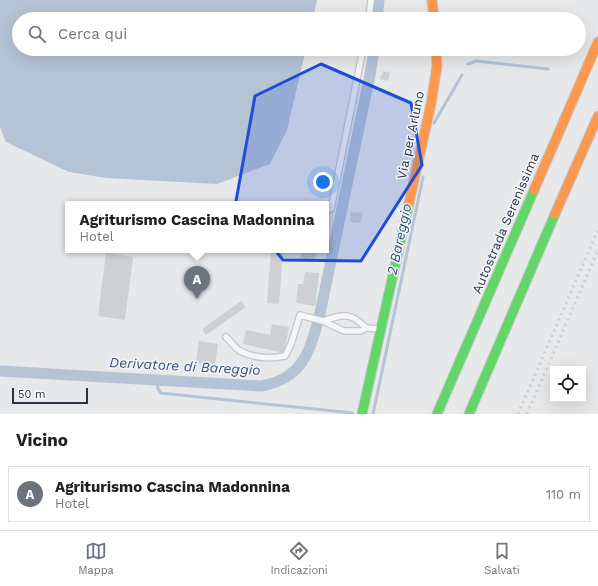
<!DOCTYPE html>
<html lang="it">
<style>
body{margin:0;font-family:"Work Sans",sans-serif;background:#f6f6f6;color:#202124}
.controls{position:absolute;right:12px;bottom:12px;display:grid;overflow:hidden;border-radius:0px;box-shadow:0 4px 16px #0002}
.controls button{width:36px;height:36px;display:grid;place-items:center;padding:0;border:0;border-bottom:1px solid #e0e0e0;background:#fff;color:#202124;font:20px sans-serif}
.scale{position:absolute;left:12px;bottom:10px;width:76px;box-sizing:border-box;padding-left:4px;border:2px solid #2b3445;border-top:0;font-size:11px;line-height:14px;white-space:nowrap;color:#2b3445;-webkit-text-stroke:3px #f4f6f9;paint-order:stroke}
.you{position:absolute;left:323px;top:182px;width:14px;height:14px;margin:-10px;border:3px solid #fff;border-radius:50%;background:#1a73e8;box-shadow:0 0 0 6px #1a73e833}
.badge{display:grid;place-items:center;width:26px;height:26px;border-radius:50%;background:#6c737f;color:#fff;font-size:13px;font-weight:700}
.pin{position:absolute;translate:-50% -33px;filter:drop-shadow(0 1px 2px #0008)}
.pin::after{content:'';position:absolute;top:21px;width:14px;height:12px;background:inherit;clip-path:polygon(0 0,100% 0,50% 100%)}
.popup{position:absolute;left:65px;top:201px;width:264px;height:52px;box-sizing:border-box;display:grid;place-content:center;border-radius:0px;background:#fff;filter:drop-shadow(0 1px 3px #0005);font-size:13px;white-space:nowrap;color:#757577}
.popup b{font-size:15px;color:#202124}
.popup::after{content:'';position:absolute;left:50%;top:100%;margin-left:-8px;border:8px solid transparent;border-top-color:#fff}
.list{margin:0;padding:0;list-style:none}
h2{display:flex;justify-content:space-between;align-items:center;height:52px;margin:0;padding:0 16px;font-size:17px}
h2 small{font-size:13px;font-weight:400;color:#757577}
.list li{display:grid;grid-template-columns:26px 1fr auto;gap:12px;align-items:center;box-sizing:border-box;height:56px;margin:0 8px 8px;padding:0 8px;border:1px solid #e0e0e0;border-radius:0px}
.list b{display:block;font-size:15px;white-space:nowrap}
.list p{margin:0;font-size:13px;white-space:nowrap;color:#757577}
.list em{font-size:13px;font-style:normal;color:#757577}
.icon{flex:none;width:22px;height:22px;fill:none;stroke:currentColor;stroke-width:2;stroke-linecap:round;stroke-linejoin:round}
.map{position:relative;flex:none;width:598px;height:414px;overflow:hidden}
.search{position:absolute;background:#fff;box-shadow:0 4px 16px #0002;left:12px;right:12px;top:12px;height:44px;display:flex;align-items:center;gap:10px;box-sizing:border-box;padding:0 14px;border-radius:22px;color:#757577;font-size:15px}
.sheet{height:116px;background:#fff}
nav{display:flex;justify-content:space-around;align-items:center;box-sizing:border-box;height:56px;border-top:1px solid #e0e0e0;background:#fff;font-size:11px;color:#757577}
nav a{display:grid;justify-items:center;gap:2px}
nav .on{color:#6c737f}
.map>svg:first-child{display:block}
.water{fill:#b4c4d5}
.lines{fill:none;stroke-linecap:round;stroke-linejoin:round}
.stream{stroke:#b4c4d5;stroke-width:3}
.canal{stroke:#b4c4d5;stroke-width:11}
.building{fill:#ced0d3}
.lane-casing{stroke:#c4c6c8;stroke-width:8}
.fast-casing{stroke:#c4c6c8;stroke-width:11}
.slow-casing{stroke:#c4c6c8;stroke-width:11}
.lane{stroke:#f5f6f7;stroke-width:5.5}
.fast{stroke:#63d668;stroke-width:9}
.slow{stroke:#ff974d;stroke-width:9}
.rail{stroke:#cecfd2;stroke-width:3;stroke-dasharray:2 4;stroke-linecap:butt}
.marked{fill:#1d4ed8;fill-opacity:0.2;stroke:#1d4ed8;stroke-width:3;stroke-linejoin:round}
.labels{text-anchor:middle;stroke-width:3;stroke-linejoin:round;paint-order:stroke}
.street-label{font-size:13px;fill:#2b3445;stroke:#f4f6f9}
.water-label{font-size:14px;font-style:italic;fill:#34527a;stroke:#f4f6f9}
</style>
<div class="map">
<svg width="598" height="414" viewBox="0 0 598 414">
<rect width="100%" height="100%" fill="#e6e8ea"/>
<path class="water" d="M0 0H317L313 19H19V49H306L287 130 270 164 217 184 106 178 69 172 6 142 0 127Z"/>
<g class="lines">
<path class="stream" d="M468 64 476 61 548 69
M434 123 462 75
M157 380 158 389 161 393 353 413
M373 414 423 177"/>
<path class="canal" d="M377 19 379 0
M0 371 261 386C302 379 309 353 319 318L370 75 374 49"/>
</g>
<path class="building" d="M383 71 390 73 388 81 380 79Z
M351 212 362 213 360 223 350 222Z
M271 250H283L279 304 267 303Z
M302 250H317L315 261 300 258Z
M106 253 133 257 125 320 98 316Z
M305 272 319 273 315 306 296 303 298 284H303Z
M241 301 246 307 206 335 202 329Z
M272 324 289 327 284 353 243 344 246 330 270 335Z
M199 341 218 344 215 365 196 363Z"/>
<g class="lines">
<defs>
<path id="lane" d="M369 19 371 0
M326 209H331L363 49
M323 321C343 314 351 312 366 328
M226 337C230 341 235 348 240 351 254 358 270 359 285 356L291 344 300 315 323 321 344 331H361L366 328 379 329"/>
<path id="fast" d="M362 414 409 203
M437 414 534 190
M469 414 555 214"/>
<path id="slow" d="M432 0 434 19
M534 190 598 42
M409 203 431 104 437 66 436 49
M555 214 598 116"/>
</defs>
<use href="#lane" class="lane-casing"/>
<use href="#fast" class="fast-casing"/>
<use href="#slow" class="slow-casing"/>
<use href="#lane" class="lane"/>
<use href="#fast" class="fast"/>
<use href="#slow" class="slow"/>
<path class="rail" d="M518 414 598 230
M527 414 598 250"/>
</g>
<path class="marked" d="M321 64 411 103 422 165 361 261 283 260 236 201 255 96Z"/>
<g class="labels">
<g class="street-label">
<text transform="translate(410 135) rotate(-78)" y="5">Via per Arluno</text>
<text transform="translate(505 223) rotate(-67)" y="5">Autostrada Serenissima</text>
</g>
<g class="water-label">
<text transform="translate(399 239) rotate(-78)" y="5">2 Bareggio</text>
<text transform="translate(185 366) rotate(3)" y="5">Derivatore di Bareggio</text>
</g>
</g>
</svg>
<div class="controls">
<button><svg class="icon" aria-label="locate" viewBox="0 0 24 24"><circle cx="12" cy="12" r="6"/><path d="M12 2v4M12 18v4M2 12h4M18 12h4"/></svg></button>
</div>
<div class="scale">50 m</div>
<div class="you"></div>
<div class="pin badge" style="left:197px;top:299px">A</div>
<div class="popup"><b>Agriturismo Cascina Madonnina</b>Hotel</div>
<div class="search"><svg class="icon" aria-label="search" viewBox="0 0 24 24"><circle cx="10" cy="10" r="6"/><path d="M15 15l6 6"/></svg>Cerca qui</div>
</div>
<section class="sheet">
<h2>Vicino<small></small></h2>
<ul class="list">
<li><span class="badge">A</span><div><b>Agriturismo Cascina Madonnina</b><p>Hotel</p></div><em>110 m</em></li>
</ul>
</section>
<nav>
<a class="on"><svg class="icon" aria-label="map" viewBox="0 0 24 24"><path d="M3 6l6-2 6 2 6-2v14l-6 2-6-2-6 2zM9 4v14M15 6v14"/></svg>Mappa</a>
<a><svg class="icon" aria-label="directions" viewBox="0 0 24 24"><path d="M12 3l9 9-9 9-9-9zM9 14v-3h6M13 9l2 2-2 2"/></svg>Indicazioni</a>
<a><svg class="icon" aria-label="saved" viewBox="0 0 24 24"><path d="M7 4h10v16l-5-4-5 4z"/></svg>Salvati</a>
</nav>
